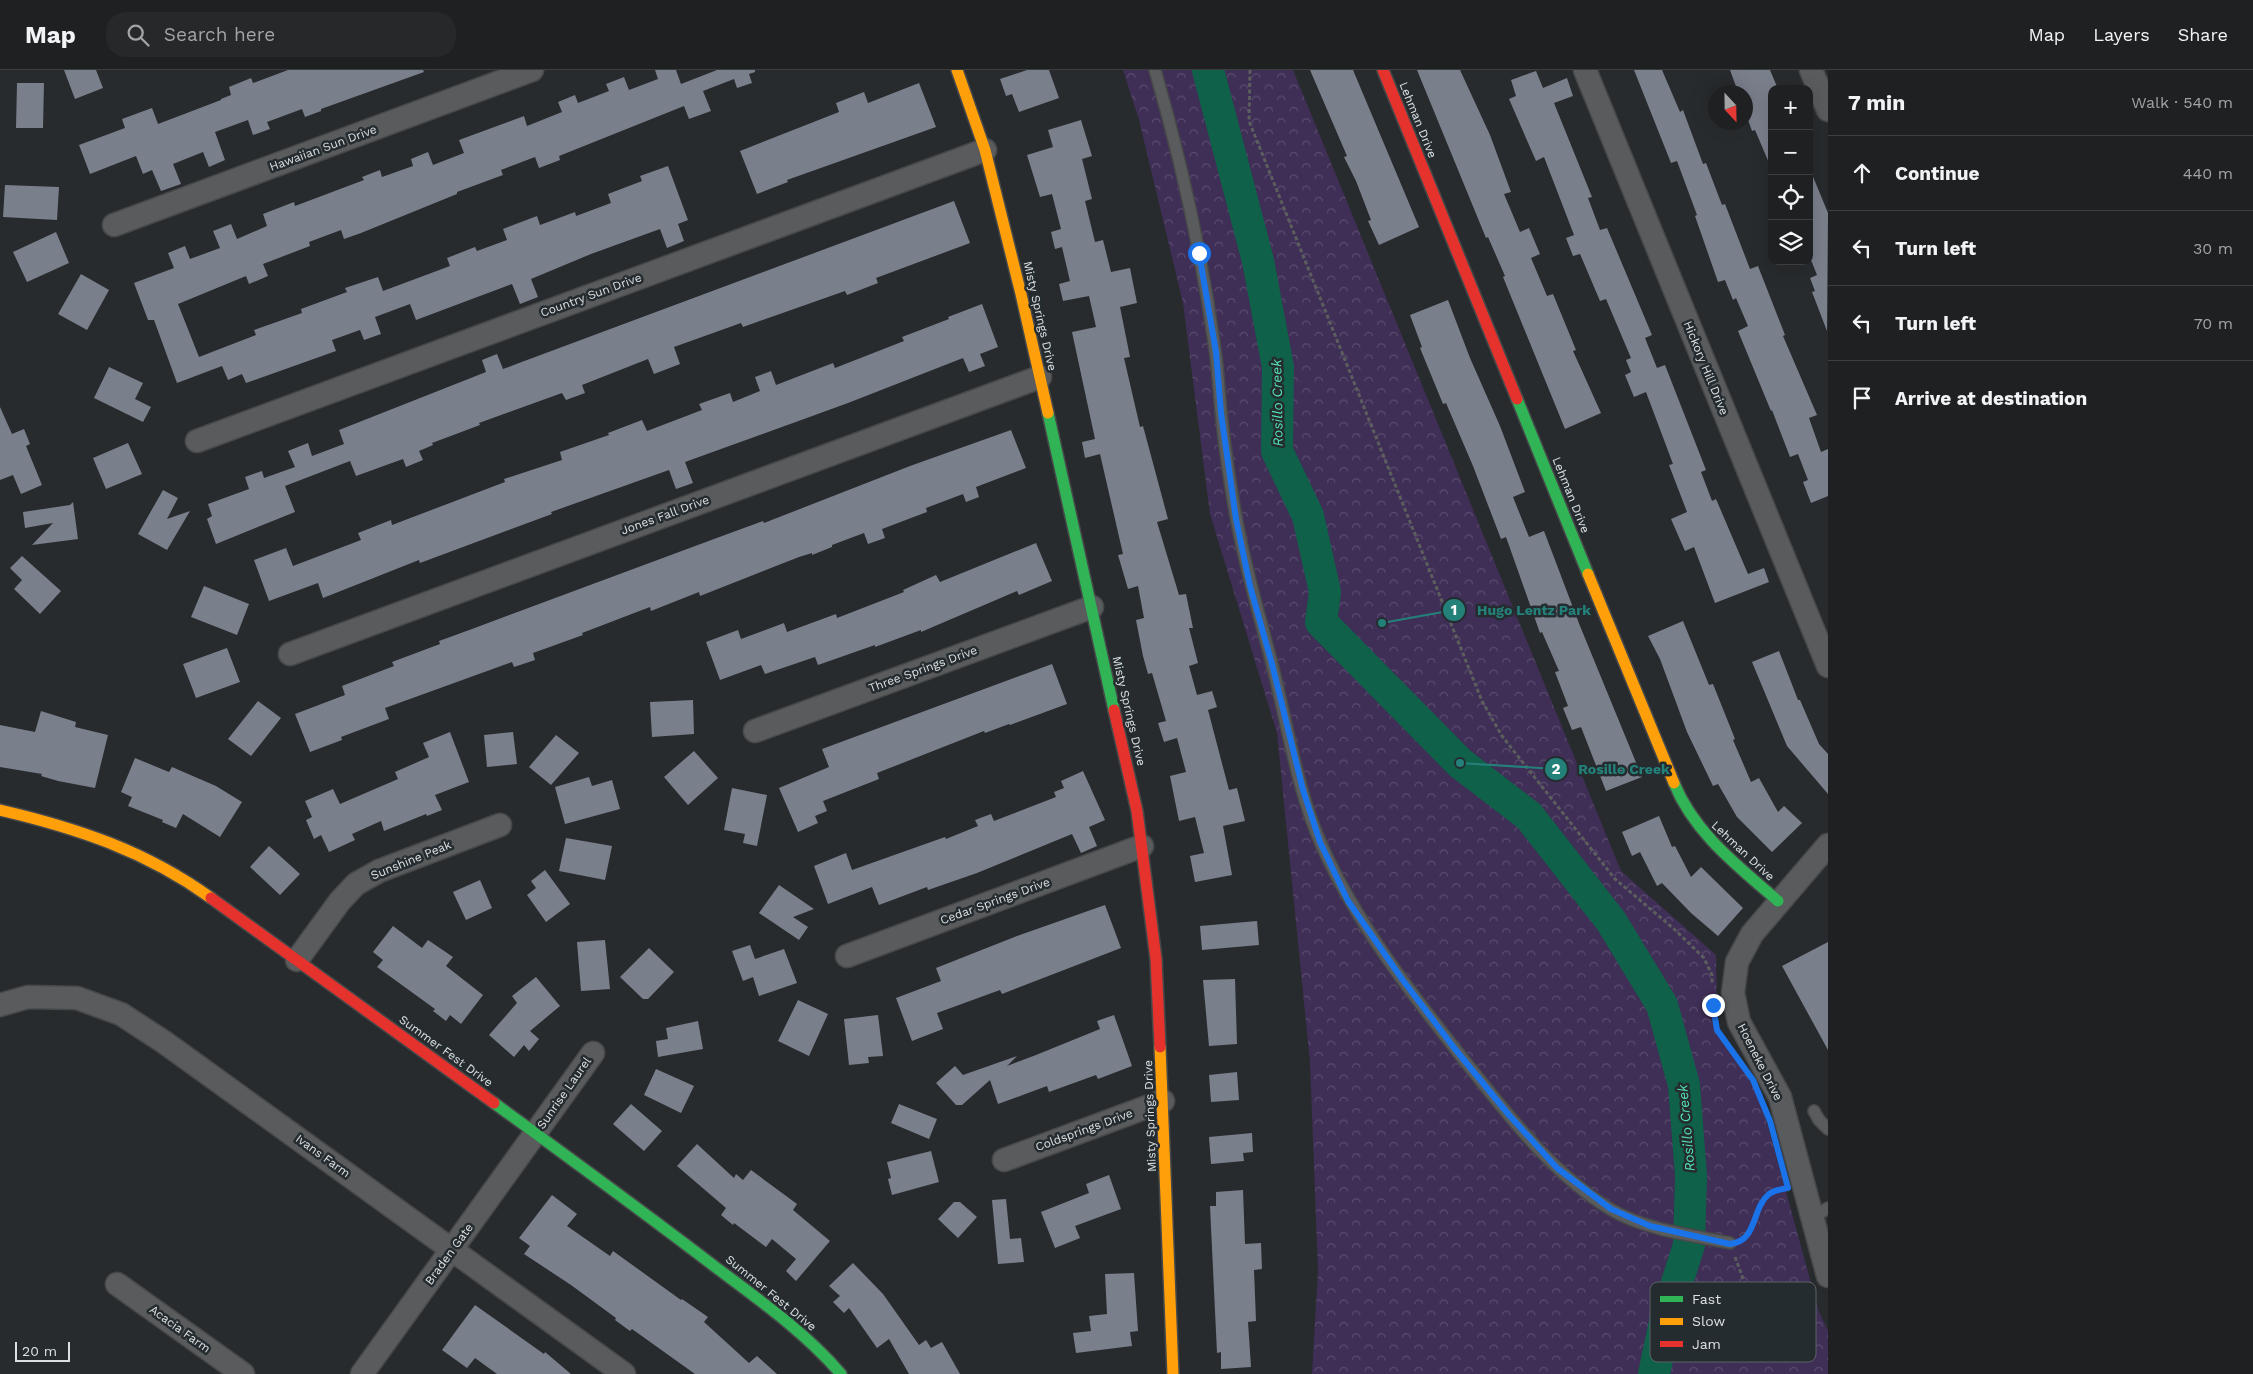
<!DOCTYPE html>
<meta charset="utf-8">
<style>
body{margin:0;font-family:"Work Sans",sans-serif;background:#26282a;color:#f1f3f6}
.controls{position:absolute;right:15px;top:15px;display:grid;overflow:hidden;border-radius:10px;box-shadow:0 5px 20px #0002}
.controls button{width:45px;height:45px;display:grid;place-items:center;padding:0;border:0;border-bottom:1px solid #3c3e40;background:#1e2022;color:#f1f3f6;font:25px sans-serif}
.compass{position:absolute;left:1708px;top:15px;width:45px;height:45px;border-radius:50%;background:#1e2022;box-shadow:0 5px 20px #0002;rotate:158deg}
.scale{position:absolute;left:15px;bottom:12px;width:55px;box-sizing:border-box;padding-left:5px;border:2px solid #dce0e3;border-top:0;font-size:14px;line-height:18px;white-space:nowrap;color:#dce0e3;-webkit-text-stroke:4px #252c30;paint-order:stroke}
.stop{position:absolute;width:15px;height:15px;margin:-11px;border:4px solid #1a73e8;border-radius:50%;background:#fff}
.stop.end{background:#1a73e8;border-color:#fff;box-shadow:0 1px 5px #0008}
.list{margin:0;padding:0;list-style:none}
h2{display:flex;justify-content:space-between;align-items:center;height:65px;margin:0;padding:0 20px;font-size:21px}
h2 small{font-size:16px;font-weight:400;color:#a1a3a5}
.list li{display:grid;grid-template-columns:32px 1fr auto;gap:15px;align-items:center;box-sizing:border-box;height:75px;padding:0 20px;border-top:1px solid #3c3e40}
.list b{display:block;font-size:19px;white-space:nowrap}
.list em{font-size:16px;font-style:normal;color:#a1a3a5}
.icon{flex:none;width:28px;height:28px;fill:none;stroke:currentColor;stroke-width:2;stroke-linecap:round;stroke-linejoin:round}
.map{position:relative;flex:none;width:1828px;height:1304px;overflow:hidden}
header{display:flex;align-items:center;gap:30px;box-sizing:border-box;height:70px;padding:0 25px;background:#1e2022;border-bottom:1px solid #3c3e40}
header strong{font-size:24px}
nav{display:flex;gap:28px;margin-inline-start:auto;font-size:18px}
.search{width:350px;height:45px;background:#26282a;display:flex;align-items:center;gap:12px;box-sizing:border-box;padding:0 18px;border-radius:20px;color:#a1a3a5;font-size:19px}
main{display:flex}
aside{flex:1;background:#1e2022}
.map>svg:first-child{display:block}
.park{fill:url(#park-crowns)}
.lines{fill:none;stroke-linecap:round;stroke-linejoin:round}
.river{stroke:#10614a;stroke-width:32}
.building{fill:#7a7f8c}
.lane-casing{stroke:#464849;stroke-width:14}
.street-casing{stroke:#464849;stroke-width:25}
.fast-casing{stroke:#464849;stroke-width:14}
.slow-casing{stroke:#464849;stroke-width:14}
.jam-casing{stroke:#464849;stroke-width:14}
.path{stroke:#5c5e5e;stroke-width:3;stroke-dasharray:4 2.5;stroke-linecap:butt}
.lane{stroke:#595b5c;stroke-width:11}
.street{stroke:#595b5c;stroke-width:22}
.fast{stroke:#30b455;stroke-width:11}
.slow{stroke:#ff9f0a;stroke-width:11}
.jam{stroke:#e5322d;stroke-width:11}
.route{stroke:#1a73e8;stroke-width:6}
.labels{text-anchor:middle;stroke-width:5;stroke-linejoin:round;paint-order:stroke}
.street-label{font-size:12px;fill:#dce0e3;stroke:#252c30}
.water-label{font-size:14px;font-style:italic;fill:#52e1b2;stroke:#252c30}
.key{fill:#252c30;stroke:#5c6266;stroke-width:1}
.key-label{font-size:14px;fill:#dce0e3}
.leader{fill:none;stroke:#24817a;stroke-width:2}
.callout-dot{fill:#24817a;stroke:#252c30;stroke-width:2}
.mark-label{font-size:15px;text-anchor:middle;font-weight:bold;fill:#fff}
.callout-label{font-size:14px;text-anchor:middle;font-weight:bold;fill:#24817a;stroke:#252c30;stroke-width:5;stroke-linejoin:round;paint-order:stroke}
</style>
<header>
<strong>Map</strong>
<div class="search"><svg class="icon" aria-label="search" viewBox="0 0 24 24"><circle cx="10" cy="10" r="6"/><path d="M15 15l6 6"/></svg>Search here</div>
<nav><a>Map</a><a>Layers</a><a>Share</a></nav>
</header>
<main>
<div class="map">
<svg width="1828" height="1304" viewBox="0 0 1828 1304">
<defs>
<pattern id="park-crowns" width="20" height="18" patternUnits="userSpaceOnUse" patternTransform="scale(1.25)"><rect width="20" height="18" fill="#3f2e56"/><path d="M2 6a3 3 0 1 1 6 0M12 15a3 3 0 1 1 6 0" fill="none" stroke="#5a4c6e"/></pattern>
</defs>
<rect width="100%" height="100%" fill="#282b2d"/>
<path class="park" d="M1123 0H1293L1621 801 1716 885 1717 954 1761 1031 1819 1242 1828 1261V1304H1312L1318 1201 1310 992 1277 663 1210 444 1183 233 1139 50Z"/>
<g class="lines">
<path class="river" d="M1208 0 1258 191 1278 297 1277 381 1308 446 1325 522 1321 552 1460 693 1529 746 1611 851 1662 935 1684 1015 1691 1106 1689 1175 1666 1247 1654 1304"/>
</g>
<path class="building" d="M64 0H96L103 18 75 29Z
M288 0H423L424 2 321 39V41L305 47 302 39 267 52 270 59 253 65 248 50 215 62 225 90 209 97 203 82 173 94 181 114 161 121 152 100 143 104 136 86 90 104 79 75 125 58 122 49 152 38 158 54 221 30V29L231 25 229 17 251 8 253 13Z
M655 0H676L681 14 717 0H755V2L749 4 752 13 737 18 734 9 703 21 711 41 689 49 684 36 559 86 560 90 539 98 535 87 501 100 503 105 457 122V124L361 163 344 169 341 160 309 172 310 176 263 194 268 206 249 214 246 206 178 234 199 287 256 265 254 260 302 243 301 239 347 222 345 218 378 207 383 221 450 196 447 188 475 177 477 181 507 170 503 159 537 146 540 155 575 142 576 146 611 133 608 124 642 111 640 106 668 96 688 150 678 154 684 171 667 178 660 159 591 184 531 209 538 227 520 234 512 214 416 250 410 234 375 247 381 264 364 270 360 260 332 270 336 281 246 313 242 304 228 310 222 296 177 313 154 250H148L134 213 174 198 168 183 185 176 190 189 220 178 213 161 231 154 237 169 267 156 263 144 294 132 295 136 364 110 362 107 380 100 382 107 413 96 411 89 428 82 433 95 464 83 459 70 524 46 527 56 562 42 558 32 575 25 578 33 609 21 606 14 624 7 629 20 658 9Z
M1027 0H1049L1059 28 1019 42 1012 24 1006 26 1000 9Z
M1310 0H1353L1419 157 1379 175 1368 151 1371 150 1356 111 1344 87 1347 86Z
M1417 0H1460L1490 65 1511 122 1504 124 1520 162 1529 158 1540 184 1531 188 1547 226 1553 224 1576 280 1573 281 1601 343 1565 359 1503 207 1505 206 1488 167 1486 168Z
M1634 0H1662L1680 42 1683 40 1703 94 1706 93 1722 135 1725 134 1750 199 1758 196 1785 265 1783 266 1817 345 1809 348 1821 382 1828 379V426L1811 433 1803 412 1808 410 1798 384 1790 387 1772 340 1771 341 1738 261 1748 256 1736 228 1733 230 1725 210 1718 212 1695 146 1697 145 1677 91 1671 93Z
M1730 0H1770L1778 19H1772V100L1755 60 1752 61 1746 44V22H1738Z
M1536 1 1543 18 1567 8 1573 26 1554 33 1592 127 1588 128 1600 160 1607 158 1652 265 1645 268 1657 298 1665 295 1706 400 1701 402 1712 431 1716 429 1748 504 1764 498 1769 512 1715 533 1694 477 1685 481 1671 449 1687 442 1669 395 1673 394 1646 322 1634 327 1625 305 1631 302 1626 290 1631 288 1606 229 1600 231 1580 184 1573 186 1566 168 1574 165 1544 87 1536 91 1509 29 1516 26 1511 10Z
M17 13H44L43 58H16Z
M919 13 936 57 787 110 788 112 757 124 740 81 839 42 836 33 864 22 868 33Z
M1081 50 1092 86 1082 89 1092 129 1085 131 1095 172 1103 170 1111 202 1130 198 1137 233 1120 237 1130 287 1124 288 1140 357 1143 356 1168 449 1157 452 1179 525 1186 524 1193 558H1189L1198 593 1189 596 1197 625 1212 621 1217 637 1208 640 1229 720 1237 718 1245 751 1223 756 1232 805 1195 812 1190 786 1204 783 1195 747 1179 751 1170 706 1186 702 1177 668 1164 672 1158 653 1166 651 1152 603 1148 604 1143 586 1136 550 1144 548 1138 516 1128 519 1118 485 1123 484 1100 384 1085 388 1082 372 1095 369 1072 262 1096 257 1089 226 1063 231 1059 214 1070 211 1062 177 1055 179 1051 162 1061 159 1052 124 1040 127 1027 85 1053 77 1048 60Z
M1809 97 1828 143 1827 261 1812 222 1815 221 1810 208 1817 205 1809 185Z
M5 115 59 117 57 150 3 147Z
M954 131 970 173 876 208 878 213 847 225 845 221 743 257 741 253 674 277 680 294 654 304 648 289 582 315 585 323 566 330 562 323 479 353 480 355 432 373 433 375 419 381 423 390 406 397 403 389 356 406 350 391 285 416 295 442 216 474 207 449 212 446 208 434 249 419 245 407 262 401 264 408 295 397 288 381 308 373 312 386 344 374 339 360 486 302 482 290 497 284 503 299 519 293Z
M56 162 69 193 27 212 13 182Z
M81 204 109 220 87 260 58 244Z
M1448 230 1470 288 1500 356 1525 422 1513 427 1529 467 1544 461 1580 556 1642 707 1606 721 1581 657 1572 660 1563 638 1568 636 1555 602 1559 601 1542 562 1540 563 1506 467 1501 469 1473 396 1446 333 1443 334 1420 278 1422 277 1410 245Z
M982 234 998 277 980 284 985 296 969 302 963 288 848 333 685 392 693 413 676 419 669 400 551 442 552 444 420 493 419 490 323 528 318 513 269 531 254 490 286 478 293 496 361 470 358 463 391 450 392 455 505 412 504 409 562 390 560 382 609 365 608 363 642 350 647 361 702 340 699 334 730 323 733 332 760 321 755 307 771 301 776 315 833 293 835 298 904 271 902 267 949 249 948 247Z
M109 297 143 313 135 329 151 337 143 352 94 328Z
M0 337 12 364 24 359 30 374 26 376 42 415 21 424 13 405 0 410Z
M1011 360 1026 398 976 417 979 427 966 432 963 424 926 438 927 442 882 459 885 468 868 474 864 463 832 475V477L812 485V483L799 487 700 526 699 522 651 541 650 537 582 563 583 565 533 583 535 590 514 597 512 592 385 638 389 649 341 667 342 670 310 682 295 644 345 625 342 616 394 596 392 592 440 574 439 571 472 559 714 469 763 451 764 453 910 396Z
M128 373 142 404 106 419 93 388Z
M163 420 178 428 167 449 190 441 167 480 138 464Z
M73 432 78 469 32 475 53 453 25 458 23 442 70 435Z
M1036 473 1052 511 1019 525 1017 521 921 562V560L875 577V575L818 595 815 587 765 604 761 595 720 610 706 572 738 560 741 569 784 553 787 562 836 544 837 548 904 522 903 520 936 505 940 512Z
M22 486 61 521 40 544 14 519 22 510 10 498Z
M204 516 249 534 237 565 191 547Z
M1683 551 1709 615 1713 614 1735 669 1733 670 1751 712 1759 708 1778 742 1784 736 1802 753 1772 782 1737 747 1718 714 1713 716 1687 662 1660 589 1648 566Z
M227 578 240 612 196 628 183 594Z
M1779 581 1798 630H1800L1819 674 1828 684V724L1787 676 1752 592Z
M1052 594 1067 634 1010 655 1009 654 985 663 984 661 877 703 879 709 823 731 827 741 815 746 818 753 798 762 779 718 829 697 822 679Z
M693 630 694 664 652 667 650 632Z
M258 631 281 648 251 686 228 669Z
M41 641 76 652 75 657 108 665 95 718 58 711 41 706 42 704 0 697V655L35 662Z
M450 662 469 712 435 725 442 740 427 746 426 744 384 761 381 751 352 764 355 770 329 782 321 765 314 769 306 750 312 747 305 731 333 719 340 734 398 709 395 702 429 687 423 673Z
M513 662 517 694 487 697 484 665Z
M556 665 579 683 551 715 529 697Z
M694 681 718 708 688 735 664 707Z
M135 688 169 702 172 697 216 716 242 732 220 767 183 744 176 758 162 752 163 750 128 736 132 727 121 722Z
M1083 701 1105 750 1089 757 1097 776 1081 783 1072 764 977 803 928 820 927 817 879 835 872 817 828 834 814 796 846 783 852 800 945 767 946 769 978 756 975 750 991 744 994 751 1056 727 1054 722 1064 718 1061 711Z
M589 707 592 716 612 710 620 739 565 754 555 717Z
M732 718 767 725 757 776 743 773 745 764 724 760Z
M1659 746 1672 777 1675 776 1691 807 1701 797 1743 838 1718 866 1691 843 1662 813 1657 816 1640 782 1632 786 1622 762Z
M566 768 612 776 605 810 559 801Z
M269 776 300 804 280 825 250 797Z
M545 800 570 834 546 852 527 825 536 818 531 811Z
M480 810 492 838 466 850 453 822Z
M779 815 814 839 793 847 808 857 799 870 759 843Z
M1105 835 1121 878 1002 924 1000 920 937 943 943 959 912 971 896 928 941 911 936 898 1017 866Z
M1257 851 1259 875 1202 880 1200 856Z
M393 856 422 878 428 870 453 887 446 896 483 925 461 954 450 945 446 951 433 941 435 939 377 897 383 890 373 882Z
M605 870 610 919 581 921 577 872Z
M1828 872V980L1782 896Z
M750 875 755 889 784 879 797 913 759 926 753 907 743 911 732 881Z
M649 878 674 902 648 929H643L620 907Z
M536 907 560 936 530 961 539 969 529 981 524 975 514 987 489 965 517 933 512 926Z
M1235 909 1237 974 1209 976 1203 910Z
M798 930 828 944 809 986 778 971Z
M878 945 883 986 868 987 869 993 849 995 844 949Z
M1114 945 1132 996 1098 1009 1096 1005 1049 1022 1047 1016 998 1034 990 1010 962 1035H956L936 1013 955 996 963 1005 1017 986 1007 996 1036 985 1100 959 1097 951Z
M698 951 703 979 658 987 656 971 668 969 666 958Z
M656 999 694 1016 681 1043 644 1025Z
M1237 1002 1239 1030 1211 1032 1209 1005Z
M631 1034 662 1061 644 1081 613 1054Z
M899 1034 937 1049 929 1069 891 1053Z
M1252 1063 1253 1082 1243 1083 1244 1091 1211 1094 1209 1067Z
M697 1074 734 1108 736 1104 743 1110 751 1100 797 1134 793 1140 830 1171 796 1211 786 1201 796 1189 772 1169 766 1177 734 1153 733 1155 721 1145 726 1138 677 1096Z
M931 1081 939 1112 892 1125 888 1109 891 1108 887 1092Z
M1109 1105 1121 1139 1075 1156 1080 1168 1055 1178 1041 1142 1089 1123 1086 1114Z
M1243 1120 1245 1174 1261 1173 1262 1199 1254 1200 1256 1251 1248 1252 1251 1297 1221 1299V1282L1217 1283 1210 1136H1216V1122Z
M552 1125 577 1144 567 1156 610 1186 613 1181 681 1230 682 1229 708 1247 704 1252 749 1293 757 1286 777 1304H695L632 1259 630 1261 615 1250 616 1248 571 1215 524 1184 530 1176 519 1168Z
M1006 1129 1010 1169 1021 1168 1024 1192 998 1194 992 1130Z
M954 1132H960L977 1147 958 1168 938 1149Z
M853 1193 883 1224 919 1275 926 1270 931 1278 942 1272 960 1304H909L889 1269 877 1278 849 1238 844 1243 833 1232 840 1226 829 1216Z
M1134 1203 1138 1261 1130 1262 1132 1276 1076 1283 1073 1263 1091 1261 1089 1246 1107 1244 1105 1204Z
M475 1235 544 1284 545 1282 571 1304H497L475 1288 467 1298 442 1280Z"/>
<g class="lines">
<defs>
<path id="lane" d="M1155 0C1181 90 1202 186 1215 279 1218 300 1219 321 1221 342 1225 379 1230 416 1237 452 1246 501 1260 547 1272 594 1287 652 1297 721 1322 776 1357 854 1411 923 1464 990 1507 1043 1550 1102 1610 1139 1645 1160 1691 1165 1730 1173
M1814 1041 1819 1050 1828 1059
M1812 1148 1828 1138"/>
<path id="street" d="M1585 0 1828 596
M1811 0 1828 40
M114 155 532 0
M197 371 985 80
M290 584 1040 307
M755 661 1092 537
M1828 775 1752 864 1737 892 1733 923 1739 952 1780 1027 1828 1206
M847 886 1142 776
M297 890 340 831 356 814 379 801 500 755
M0 935 28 927 77 928 121 944 164 972 624 1304
M1004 1090 1163 1031
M117 1214 243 1304
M362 1304 593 983"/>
<path id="fast" d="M1517 329 1588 504
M1048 343 1114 640
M1674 713C1694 763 1739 797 1778 831
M494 1033C568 1087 641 1140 714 1196 758 1229 805 1262 841 1304"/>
<path id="slow" d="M957 0 985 80 1021 224 1048 343
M1588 504 1674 713
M0 740C77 758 146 781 211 828
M1160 977 1173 1304"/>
<path id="jam" d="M1383 0 1517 329
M1114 640 1137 741 1156 889 1160 977
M211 828 494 1033"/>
</defs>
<use href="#lane" class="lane-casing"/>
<use href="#street" class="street-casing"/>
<use href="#fast" class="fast-casing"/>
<use href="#slow" class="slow-casing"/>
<use href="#jam" class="jam-casing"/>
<path class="path" d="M1250 0 1249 51 1482 631 1502 666 1615 809 1674 859 1704 888 1712 905V915
M1712 932 1717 960 1725 972
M1744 1169C1757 1159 1755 1135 1769 1124 1773 1121 1780 1120 1784 1119
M1735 1187 1756 1243 1781 1234"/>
<use href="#lane" class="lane"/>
<use href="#street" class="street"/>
<use href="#fast" class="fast"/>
<use href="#slow" class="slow"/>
<use href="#jam" class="jam"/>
</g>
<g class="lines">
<path class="route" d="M1199 183 1216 282 1221 343 1236 449 1250 516 1272 594 1303 720 1320 772 1348 831 1402 909 1455 979 1509 1045 1557 1098 1611 1139 1650 1156 1730 1174C1758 1171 1751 1139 1769 1124 1773 1121 1782 1119 1788 1118L1770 1051 1753 1010 1717 960 1713 935"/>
</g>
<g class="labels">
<g class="street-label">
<text transform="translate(1418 50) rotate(68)" y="4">Lehman Drive</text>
<text transform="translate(323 78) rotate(-20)" y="4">Hawaiian Sun Drive</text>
<text transform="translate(591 225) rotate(-20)" y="4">Country Sun Drive</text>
<text transform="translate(1040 246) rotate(77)" y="4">Misty Springs Drive</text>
<text transform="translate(1706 298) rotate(68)" y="4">Hickory Hill Drive</text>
<text transform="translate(1571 425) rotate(68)" y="4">Lehman Drive</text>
<text transform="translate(665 445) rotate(-20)" y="4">Jones Fall Drive</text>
<text transform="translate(923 599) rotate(-20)" y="4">Three Springs Drive</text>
<text transform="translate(1129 641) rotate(77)" y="4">Misty Springs Drive</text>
<text transform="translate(1743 781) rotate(43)" y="4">Lehman Drive</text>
<text transform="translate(411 790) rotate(-22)" y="4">Sunshine Peak</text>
<text transform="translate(995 831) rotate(-20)" y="4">Cedar Springs Drive</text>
<text transform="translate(446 981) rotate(36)" y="4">Summer Fest Drive</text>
<text transform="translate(1760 992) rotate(63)" y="4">Hoeneke Drive</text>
<text transform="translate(564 1023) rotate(-55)" y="4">Sunrise Laurel</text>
<text transform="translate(1150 1046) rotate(-92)" y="4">Misty Springs Drive</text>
<text transform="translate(1084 1060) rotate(-20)" y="4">Coldsprings Drive</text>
<text transform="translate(323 1086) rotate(36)" y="4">Ivans Farm</text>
<text transform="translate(449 1184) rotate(-54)" y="4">Braden Gate</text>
<text transform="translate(771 1223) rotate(39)" y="4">Summer Fest Drive</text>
<text transform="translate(180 1259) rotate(36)" y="4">Acacia Farm</text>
</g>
<g class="water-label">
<text transform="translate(1277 333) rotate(-91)" y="5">Rosillo Creek</text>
<text transform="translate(1686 1058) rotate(-95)" y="5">Rosillo Creek</text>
</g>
</g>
<rect x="1650" y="1212" width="166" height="80" rx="8" class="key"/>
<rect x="1660" y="1226" width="23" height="6" fill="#30b455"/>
<rect x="1660" y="1248" width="23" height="7" fill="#ff9f0a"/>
<rect x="1660" y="1271" width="23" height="6" fill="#e5322d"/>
<g class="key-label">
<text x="1692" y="1234">Fast</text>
<text x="1692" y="1256">Slow</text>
<text x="1692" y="1279">Jam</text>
</g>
<path class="leader" d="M1382 553L1454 540M1460 693L1556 699"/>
<g class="callout-dot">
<circle cx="1382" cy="553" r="5"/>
<circle cx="1460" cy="693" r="5"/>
<circle cx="1454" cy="540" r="12"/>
<circle cx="1556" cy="699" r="12"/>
</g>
<g class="mark-label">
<text x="1454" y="545">1</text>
<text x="1556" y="704">2</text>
</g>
<g class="callout-label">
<text x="1534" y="545">Hugo Lentz Park</text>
<text x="1624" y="704">Rosillo Creek</text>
</g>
</svg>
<div class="controls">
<button>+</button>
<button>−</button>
<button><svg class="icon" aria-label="locate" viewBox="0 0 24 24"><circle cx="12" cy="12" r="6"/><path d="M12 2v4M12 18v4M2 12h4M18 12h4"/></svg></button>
<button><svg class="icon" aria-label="layers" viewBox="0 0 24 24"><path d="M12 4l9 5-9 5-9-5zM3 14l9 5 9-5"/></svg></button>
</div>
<svg class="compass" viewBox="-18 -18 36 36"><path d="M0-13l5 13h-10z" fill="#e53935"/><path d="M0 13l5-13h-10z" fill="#a1a3a5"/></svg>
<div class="scale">20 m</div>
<div class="stop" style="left:1199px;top:183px"></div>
<div class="stop end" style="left:1713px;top:935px"></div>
</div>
<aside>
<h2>7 min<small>Walk · 540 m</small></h2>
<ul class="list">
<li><svg class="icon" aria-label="ahead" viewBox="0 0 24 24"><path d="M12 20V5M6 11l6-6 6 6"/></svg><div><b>Continue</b></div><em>440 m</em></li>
<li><svg class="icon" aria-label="left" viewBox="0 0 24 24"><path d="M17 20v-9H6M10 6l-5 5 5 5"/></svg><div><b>Turn left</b></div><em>30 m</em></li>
<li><svg class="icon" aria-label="left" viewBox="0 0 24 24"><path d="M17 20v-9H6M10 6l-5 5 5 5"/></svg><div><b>Turn left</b></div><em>70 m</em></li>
<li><svg class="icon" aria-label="arrive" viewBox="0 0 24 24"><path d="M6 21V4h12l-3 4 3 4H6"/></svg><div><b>Arrive at destination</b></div></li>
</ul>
</aside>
</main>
